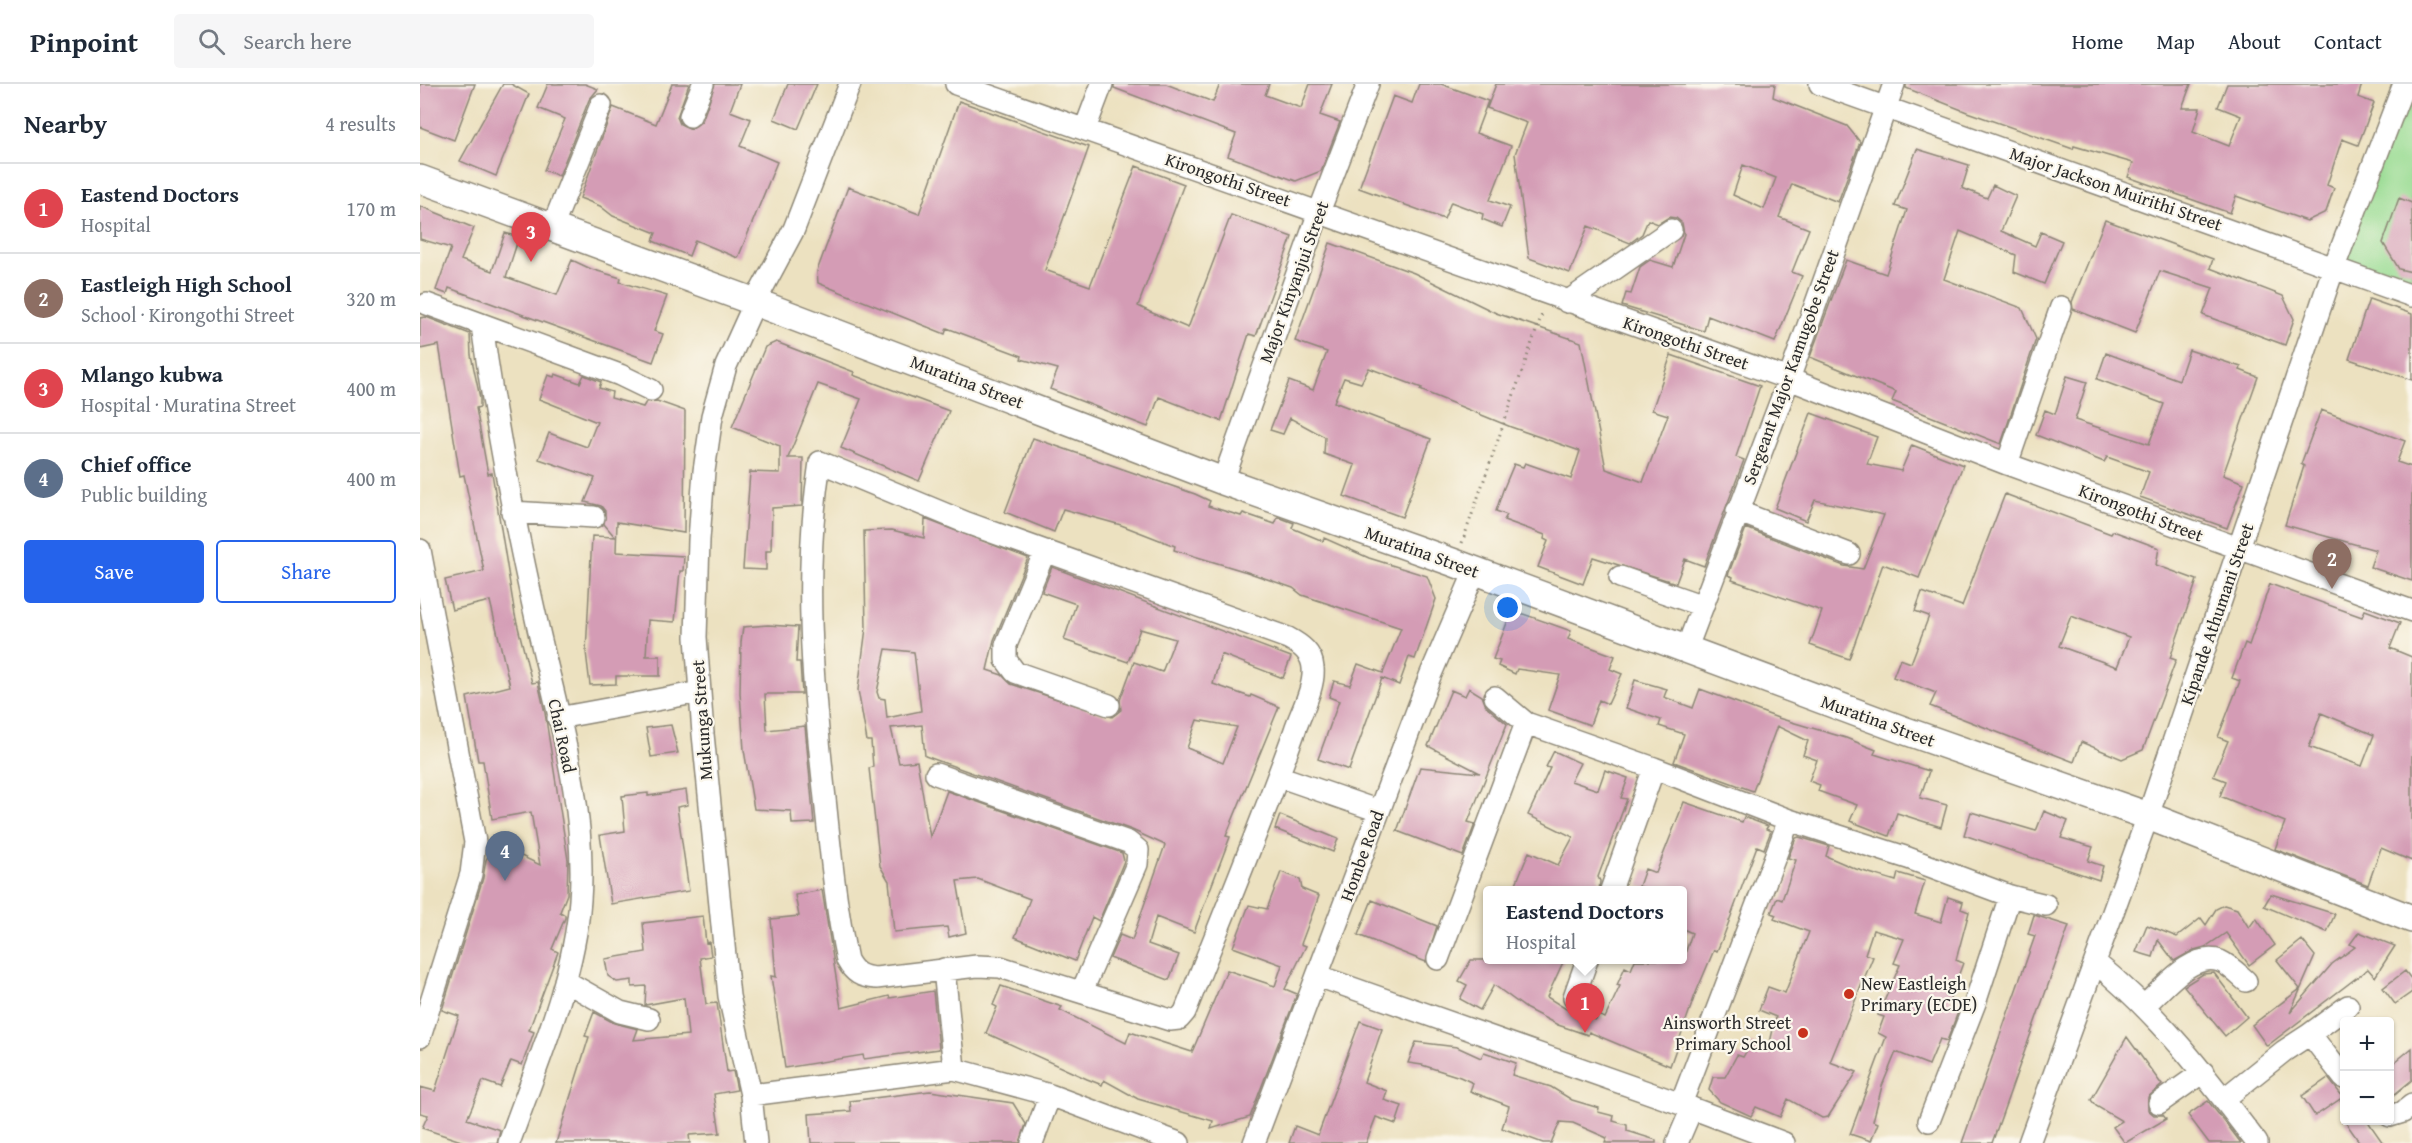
<!DOCTYPE html>
<meta charset="utf-8">
<style>
body{margin:0;font-family:"Gentium Book Plus",serif;background:#f6f6f7;color:#1f2937}
.controls{position:absolute;right:18px;bottom:18px;display:grid;overflow:hidden;border-radius:6px;box-shadow:0 2px 4px #0004}
.controls button{width:54px;height:54px;display:grid;place-items:center;padding:0;border:0;border-bottom:2px solid #e0e1e3;background:#fff;color:#1f2937;font:30px sans-serif}
.you{position:absolute;left:1088px;top:524px;width:21px;height:21px;margin:-15px;border:4px solid #fff;border-radius:50%;background:#1a73e8;box-shadow:0 0 0 9px #1a73e833}
.badge{display:grid;place-items:center;width:39px;height:39px;border-radius:50%;background:#2563eb;color:#fff;font-size:20px;font-weight:700}
.pin{position:absolute;translate:-50% -50px;filter:drop-shadow(0 2px 3px #0008)}
.pin::after{content:'';position:absolute;top:32px;width:21px;height:18px;background:inherit;clip-path:polygon(0 0,100% 0,50% 100%)}
.popup{position:absolute;left:1063px;top:802px;width:204px;height:78px;box-sizing:border-box;display:grid;place-content:center;border-radius:6px;background:#fff;filter:drop-shadow(0 2px 4px #0005);font-size:20px;white-space:nowrap;color:#747a83}
.popup b{font-size:22px;color:#1f2937}
.popup::after{content:'';position:absolute;left:50%;top:100%;margin-left:-12px;border:12px solid transparent;border-top-color:#fff}
.list{margin:0;padding:0;list-style:none}
h2{display:flex;justify-content:space-between;align-items:center;height:78px;margin:0;padding:0 24px;font-size:26px}
h2 small{font-size:20px;font-weight:400;color:#747a83}
.list li{display:grid;grid-template-columns:39px 1fr auto;gap:18px;align-items:center;box-sizing:border-box;height:90px;padding:0 24px;border-top:2px solid #e0e1e3}
.list b{display:block;font-size:22px;white-space:nowrap}
.list p{margin:0;font-size:20px;white-space:nowrap;color:#747a83}
.list em{font-size:20px;font-style:normal;color:#747a83}
.actions{display:flex;gap:12px;padding:18px 24px}
.actions a{flex:1;padding:14px 0;border:2px solid #2563eb;border-radius:6px;text-align:center;font-size:21px;color:#2563eb}
.actions .main{background:#2563eb;color:#fff}
.icon{flex:none;width:33px;height:33px;fill:none;stroke:currentColor;stroke-width:2;stroke-linecap:round;stroke-linejoin:round}
.map{position:relative;flex:none;width:1992px;height:1059px;overflow:hidden}
header{display:flex;align-items:center;gap:36px;box-sizing:border-box;height:84px;padding:0 30px;background:#fff;border-bottom:2px solid #e0e1e3}
header strong{font-size:28px}
nav{display:flex;gap:33px;margin-inline-start:auto;font-size:21px}
.search{width:420px;height:54px;background:#f6f6f7;display:flex;align-items:center;gap:15px;box-sizing:border-box;padding:0 21px;border-radius:6px;color:#747a83;font-size:22px}
main{display:flex}
aside{flex:1;background:#fff}
.map>svg:first-child{display:block}
.green{fill:#99dc93;stroke:#62845f;stroke-width:1.5}
.building{fill:#d49cb5;fill-rule:evenodd}
.lines{fill:none;stroke-linecap:round;stroke-linejoin:round}
.minor-casing{stroke:#8c8676;stroke-width:24}
.major-casing{stroke:#8c8676;stroke-width:30}
.path{stroke:#8c8676;stroke-width:3;stroke-dasharray:1.5 4.5;stroke-linecap:butt}
.minor{stroke:#fff;stroke-width:21}
.major{stroke:#fff;stroke-width:27}
.poi-dot{fill:#c8321e;stroke:#fbf7ec;stroke-width:2}
.labels{text-anchor:middle;stroke-width:4.5;stroke-linejoin:round;paint-order:stroke}
.street-label{font-size:18px;fill:#2b2b2b;stroke:#fbf7ec}
.poi-label{font-size:18px;fill:#2b2b2b;stroke:#fbf7ec;text-anchor:start}
</style>
<header>
<strong>Pinpoint</strong>
<div class="search"><svg class="icon" aria-label="search" viewBox="0 0 24 24"><circle cx="10" cy="10" r="6"/><path d="M15 15l6 6"/></svg>Search here</div>
<nav><a>Home</a><a>Map</a><a>About</a><a>Contact</a></nav>
</header>
<main>
<aside>
<h2>Nearby<small>4 results</small></h2>
<ul class="list">
<li><span class="badge" style="background:#e0444e">1</span><div><b>Eastend Doctors</b><p>Hospital</p></div><em>170 m</em></li>
<li><span class="badge" style="background:#8d6e63">2</span><div><b>Eastleigh High School</b><p>School · Kirongothi Street</p></div><em>320 m</em></li>
<li><span class="badge" style="background:#e0444e">3</span><div><b>Mlango kubwa</b><p>Hospital · Muratina Street</p></div><em>400 m</em></li>
<li><span class="badge" style="background:#5c6f8a">4</span><div><b>Chief office</b><p>Public building</p></div><em>400 m</em></li>
</ul>
<div class="actions"><a class="main">Save</a><a>Share</a></div>
</aside>
<div class="map">
<svg width="1992" height="1059" viewBox="0 0 1992 1059">
<rect width="100%" height="100%" fill="#fbf7ec"/>
<filter id="ink" filterUnits="userSpaceOnUse"><feTurbulence type="fractalNoise" baseFrequency=".0167" numOctaves="2"/><feDisplacementMap in="SourceGraphic" scale="12" xChannelSelector="R" yChannelSelector="G"/><feConvolveMatrix kernelMatrix="1 2 1 2 8 2 1 2 1" color-interpolation-filters="sRGB"/></filter>
<filter id="wash" filterUnits="userSpaceOnUse"><feTurbulence type="fractalNoise" baseFrequency=".008" numOctaves="4" result="noise"/><feDisplacementMap in="SourceGraphic" scale="24" xChannelSelector="R" yChannelSelector="G"/><feGaussianBlur stdDeviation="1.35" result="paint"/><feColorMatrix in="noise" values="0 0 0 0 0 0 0 0 0 0 0 0 0 0 0 0 0 1.4 0 .05"/><feComposite in="paint" operator="in"/></filter>
<g filter="url(#wash)">
<rect width="100%" height="100%" fill="#ece1c0"/>
<path class="green" d="M1992 0V213L1914 183Z"/>
<g id="blocks">
<path class="building" d="M0 0H55L34 56 0 43Z
M83 0H91L109 10 76 92 40 77Z
M128 0H165L178 5 169 16 139 92 124 86 145 35 118 24Z
M252 0H269L257 33 260 40 271 45 282 37 295 0H320L310 27 331 35 320 62 357 78 318 174 275 156 269 172 233 157 236 149 193 132 180 122 160 114 193 23 236 40Z
M368 0H397L378 45 354 35Z
M694 0H746L793 18 800 0H849L845 11 881 24 890 0H912L900 31 920 38 901 87 876 97 808 72 816 50 694 4Z
M999 0H1021L1068 17 1056 49 1091 62 1070 116 1090 123 1082 143 1062 135 1063 130 1031 118 1024 135 939 104 973 12 992 19Z
M1076 0H1355L1353 13 1427 42 1440 58 1418 118 1372 100 1359 133 1389 145 1372 188 1382 192 1355 258 1288 232 1284 247 1202 222 1206 209 1211 210 1220 183 1230 176 1253 183 1264 150 1262 139 1256 134 1249 133 1238 140 1228 136 1222 150 1210 159 1168 142 1150 189 1109 174 1095 70 1107 39 1067 24ZM1323 81 1356 94 1344 125 1313 111Z
M1486 0H1771L1762 24H1780L1773 48 1809 62 1821 32 1798 23 1807 0H1942L1938 13 1954 19 1938 61 1922 55 1907 101 1914 104 1906 128 1887 137 1816 112 1810 129 1708 93 1713 79 1654 62 1653 65 1547 28 1486 4Z
M539 17 669 63 625 186 670 202 716 82 764 100 718 222 730 228 768 244 811 131 872 153 836 252 829 250 801 337 739 313 728 343 630 305 638 285 601 275 602 272 527 244 525 250 398 199 397 187 428 103 499 130Z
M1497 65 1549 81 1542 104 1567 114 1573 101 1596 112 1581 147 1615 162 1621 148 1642 157 1624 200 1594 188 1596 171 1540 147 1524 195 1602 224 1616 255 1581 360 1472 317 1476 308 1390 273 1426 176 1466 190 1487 126 1475 122Z
M1979 114 1992 119V188L1979 185 1963 159Z
M0 122 54 144 41 176 72 187 85 149 99 153 86 193 137 211 152 176 171 185 201 194 200 198 247 212 234 247 243 250 233 278 29 204 27 210 16 206 31 164 0 155Z
M1685 136 1793 175 1790 184 1863 212 1874 235 1865 261 1783 231 1793 204 1740 187 1715 249 1653 225 1652 218Z
M910 159 994 189 1076 229 1161 258 1186 385 1223 398 1248 331 1232 326 1251 271 1340 302 1316 373 1324 376 1284 482 1265 475 1256 499 1173 473 1163 500 1118 483 1128 457 1124 455 1125 451 1084 436 1087 431 1076 427 1083 406 1094 380 1103 383 1105 379 1151 395 1160 367 1091 343 1000 306 1002 304 949 284 941 299 924 294 914 318 1011 355 982 433 924 412 935 381 904 370 905 353 870 334 863 350 850 346 869 297 893 306 907 268 875 257Z
M1949 215 1992 230V296L1929 275Z
M6 233 50 250 51 271 60 314V323L56 324 68 390 72 389 95 531 112 599 118 598 125 629 148 776 147 810 140 828 145 831V834L132 865 138 868 109 946 114 948 102 981 91 977 80 1003 63 997 47 1035 80 1046 77 1059H47L2 1044 8 1031 0 1029V1003L15 1007 39 932 22 926 63 794 66 776 73 763 94 775 97 770 120 781 111 728 72 735 63 677H58L47 613 90 602 70 517 32 526 25 496 64 487 44 391 40 392 19 261 0 265V234Z
M356 258 434 288 433 291 529 327 499 397 421 364 441 315 398 300 368 374H383L382 422 352 424 351 467H346V486L323 485 330 388 360 389V362L312 343 345 263Z
M1769 266 1821 283 1820 286 1838 293 1803 391 1824 399 1807 444 1720 413 1729 388 1687 373 1684 378 1616 351 1625 326 1635 330 1647 292 1667 298 1655 336 1729 360 1744 320 1677 295 1686 269 1759 296Z
M135 290 160 299 164 291 181 298 179 304 192 308 191 314 223 323 226 318 237 317 265 327 264 449 197 438 196 468 264 472 263 487H260L255 538 228 536 226 572H240V592H196V600L170 601 166 568 172 452 195 453 184 440 185 427 181 422 165 418 175 394 119 375 129 349 167 363 177 338 119 315 128 291 134 293Z
M1901 326 1985 357 1977 378 1992 383V497L1950 483 1956 466 1865 441 1884 382 1881 380Z
M1391 329 1457 353 1447 380 1481 387 1492 361 1543 381 1499 494 1463 480 1429 575 1390 561 1402 527 1312 496 1313 493 1308 491 1326 444 1424 482 1443 485 1464 431 1395 416 1386 437 1355 424Z
M613 354 775 410 790 417 788 422 821 432 823 429 855 440 858 433 874 439 872 444 903 457 904 454 949 474 1007 492 1016 515 995 575 989 573 979 601 962 594 929 686 898 675 919 617 909 613 914 597 930 601 938 580 963 589 981 544 882 511 873 504 827 488 754 466 755 462 701 441 643 425 634 448 585 428Z
M1585 410 1691 450 1693 447 1739 464 1736 481 1777 496 1750 574 1756 576 1723 666 1702 675 1661 658 1654 678 1510 622 1516 609 1473 593 1480 575 1491 579 1509 532 1495 527 1502 508 1542 522ZM1651 532 1709 553 1697 583 1639 562Z
M505 435 608 474 574 556 567 586 582 591 591 600 692 633 701 626 700 616 714 578 742 588 755 555 720 545 708 578 644 556 656 520 622 508 632 483 871 573 863 594 801 570 793 600 830 613 831 611 859 623 806 752 810 753 774 848 736 833 728 860 759 871 749 896 690 874 700 851 712 856 745 761 712 746 505 672 502 641 471 644 479 679 497 677 510 753 527 707 702 769 704 777 679 837 672 833 655 877 595 853 610 815 558 795 537 797 546 849 529 853 527 843 474 848 469 797 460 782 449 684 453 683 451 657H447L438 606 446 544 444 447 472 446 504 454ZM466 565 494 568 501 627 467 634 465 615 459 614 457 608ZM777 636 817 643 803 679 767 664Z
M1850 500 1942 533 1945 526 1980 539 1970 564 1992 573V777L1961 764 1948 801 1855 765 1865 738 1800 712 1806 697 1793 692 1808 657 1798 653 1820 597 1812 594 1825 559 1829 561ZM1901 629 1954 651 1942 682 1889 663Z
M1092 526 1151 547 1148 555 1195 572 1190 585 1202 590 1188 620 1179 616 1170 641 1128 626 1140 591 1097 585 1095 590 1078 582 1080 577 1073 575Z
M348 541 378 543 376 578H380L382 610H345L347 646 385 642 394 739 372 740 371 727 334 725 324 666 320 609 321 558 323 543Z
M1215 596 1247 605 1244 613 1273 624 1280 605 1358 634 1426 654 1456 666 1454 670 1509 687 1500 714 1527 721 1521 743 1477 729 1469 752 1430 737 1437 721 1398 707 1400 701 1389 697 1397 676 1383 671 1388 657 1357 642 1333 707 1254 678 1264 650 1239 642 1241 636 1206 624Z
M1049 604 1062 612 1066 622 1087 640 1048 738 1055 740 1043 772 977 747 1000 683 1060 689 1008 662 1031 606 1045 612Z
M251 641 258 669 231 673 226 644Z
M1134 667 1160 679 1151 697 1178 706 1185 686 1208 694 1201 714 1207 715 1178 793 1180 797 1179 807H1093L1109 768 1138 781 1153 753 1108 731 1130 684 1126 683Z
M266 706 268 721 257 723 269 807 191 820 180 751 205 747 202 712 228 709V712Z
M1264 718 1322 738 1324 733 1348 742 1346 745 1351 747 1344 765 1337 762 1304 851 1297 867 1294 866 1275 911 1250 982 1169 948 1168 951 1138 941 1107 925 1074 901 1060 926 1040 915 1047 901 1039 897 1051 876H1144L1127 913 1146 925 1176 936 1178 931 1185 934 1200 902 1197 901 1205 883 1211 886 1215 876H1263L1272 849 1263 845V807H1231L1219 802 1225 785 1236 789Z
M1624 727 1648 737 1641 754 1673 763 1668 777 1683 782 1679 796 1544 751 1551 728 1616 747Z
M860 731 918 755 913 768 855 745Z
M1379 753 1409 762 1406 772 1436 785 1476 797 1478 789 1505 797 1495 830 1521 838 1528 813 1543 818 1541 825 1549 828 1536 876 1543 879 1529 917 1541 920 1527 957 1520 955 1509 981 1476 968 1462 1002 1453 1037 1458 1039 1451 1057 1430 1050 1466 953 1458 949 1464 933 1458 931 1480 881 1474 879 1484 855 1453 846 1445 870 1453 873 1410 978 1437 988 1408 1033 1402 1034 1368 1015 1360 1033 1336 1023 1331 1032 1300 1018 1289 1006 1293 993H1305L1317 971 1323 973 1331 959 1348 967 1356 933 1339 926 1348 903 1365 909 1389 848 1354 835 1356 831 1351 829 1357 814 1362 816 1376 776 1368 774 1376 754Z
M861 788 880 795 882 805 899 812 881 860 886 862 865 905 877 910 830 1033 791 1045 793 1037 718 1015 684 996 682 1001 667 995 566 949 577 923 573 921 581 902 642 923 640 926 706 959 710 948 772 968 807 886 855 902 862 881 813 863 829 821 847 825Z
M402 806 421 924 469 912 470 914 513 907 519 965 444 975 443 971 365 984 351 892 356 893 351 835 379 832 375 811Z
M1851 810 1915 830 1907 848 1844 822Z
M952 816 1017 842 1006 878 938 851Z
M1804 821 1817 825 1829 844 1836 834 1855 861 1829 881 1806 849 1785 863 1774 866 1754 877 1738 856 1733 873 1716 868 1727 841 1757 853 1781 834 1786 841 1796 825Z
M1614 831 1649 842 1572 1059H1542L1615 852 1608 850Z
M283 832 286 859 289 858 291 872 280 874 286 920 297 919 307 988 313 987 317 1006 294 1010 300 1049 269 1051 270 1059H136L169 953 165 952 174 928 194 939 218 945 214 956 268 951 264 914 225 921 226 902 212 903V896L197 898 188 892 185 875 226 868 223 839Z
M1939 848 1975 862 1955 893 1948 885 1847 962 1832 941 1880 905 1857 876 1882 856 1895 872 1870 929 1912 880 1935 863 1930 860Z
M1985 887 1992 896V908L1975 920 1963 904Z
M1794 889 1827 933 1805 952 1764 902 1783 890Z
M940 937 962 945 944 998 967 1007 964 1016 982 1022 976 1040 956 1033 946 1059H869L875 1042 898 1051Z
M1707 953 1742 1001 1728 1013V1026L1734 1031H1743L1746 1035 1705 1059 1693 1043 1702 1037 1676 1022 1671 1016Z
M996 958 1037 963 1061 974 1064 968 1096 979 1092 991 1131 1003 1152 1016 1179 1024 1178 1028 1194 1032 1193 1037 1207 1041V1047L1236 1056V1059H1185L1187 1054 1153 1039 1140 1038 1131 1059H1123L1082 1044 1089 1022 1050 1007 1053 999 1040 993 1002 981 988 979Z
M1992 964V996L1970 1014V982Z
M1908 994 1923 1013 1895 1032 1882 1012Z
M510 1007 593 1019 606 1040 600 1059H391L389 1030 431 1027 430 1017Z
M1788 1017 1808 1042 1821 1059H1789L1768 1031Z
M1924 1036H1947L1963 1059H1940Z"/>
</g>
</g>
<g filter="url(#ink)">
<use href="#blocks" fill-opacity="0" stroke="#8c8676" stroke-width="1.5"/>
<g class="lines">
<defs>
<path id="minor" d="M536 0 1369 295 1587 380 1992 527
M1400 0 1992 212
M270 32 283 0
M665 45 682 0
M132 144 181 21
M1147 218 1251 146
M7 220 200 291 231 306
M62 241C76 344 96 446 119 548 139 635 167 726 160 816 154 897 116 982 89 1059
M400 378 547 439 868 554C881 561 892 569 893 584 895 603 881 628 875 646 841 741 802 834 765 928L759 935 750 936 580 883 557 882 456 894C441 893 434 889 427 876 415 820 410 762 404 705 392 596 383 487 400 378Z
M1587 380 1641 223
M803 397 899 128 948 0
M1317 427 1429 470
M92 428 174 433
M0 466 55 758 51 790 0 953
M625 467 586 561V576L595 588 689 621
M1200 493 1283 522
M1266 566 1369 295 1474 0
M1075 613 1106 639 1234 684 1369 736 1488 774 1590 812 1626 821
M138 634 280 608
M516 690 708 758 718 766 717 780 662 907
M858 692 959 727
M1191 806 1234 684
M1018 875 1106 639
M1676 879C1741 932 1787 993 1837 1059
M524 885 534 985
M898 892 1261 1020 1364 1059
M145 897 200 928 229 935
M1154 913 1167 876
M1725 921C1743 905 1772 867 1800 877 1809 881 1819 891 1826 897
M1890 950 1928 922
M331 1011 534 985 630 1011 759 1059
M1804 1015 1864 967 1890 950 1924 994
M1739 1019 1783 988
M1261 1020 1369 736
M1970 1032 1983 1028 1992 1021
M1509 1037 1555 919 1590 812
M336 1059 331 1011 309 912 283 650 276 553 279 456 284 387 292 332 306 282 335 218 374 145 430 0
M612 1059 630 1011
M834 1059 1010 592 1055 487
M1257 1059 1272 1024
M1609 1059 1728 732 1914 183 1984 0"/>
<path id="major" d="M0 95 335 218 803 397 1032 478 1483 646 1728 732 1992 835"/>
</defs>
<use href="#minor" class="minor-casing"/>
<use href="#major" class="major-casing"/>
<path class="path" d="M1042 459 1123 227"/>
<use href="#minor" class="minor"/>
<use href="#major" class="major"/>
</g>
</g>
<g class="poi-dot">
<circle cx="1429" cy="910" r="6"/>
<circle cx="1383" cy="949" r="6"/>
</g>
<g class="labels">
<g class="street-label">
<text transform="translate(808 96) rotate(19)" y="6">Kirongothi Street</text>
<text transform="translate(1696 105) rotate(19)" y="6">Major Jackson Muirithi Street</text>
<text transform="translate(874 198) rotate(-70)" y="6">Major Kinyanjui Street</text>
<text transform="translate(1266 259) rotate(19)" y="6">Kirongothi Street</text>
<text transform="translate(1371 283) rotate(-70)" y="6">Sergeant Major Kamugobe Street</text>
<text transform="translate(547 298) rotate(21)" y="6">Muratina Street</text>
<text transform="translate(1721 429) rotate(21)" y="6">Kirongothi Street</text>
<text transform="translate(1002 468) rotate(20)" y="6">Muratina Street</text>
<text transform="translate(1797 530) rotate(-71)" y="6">Kipande Athumani Street</text>
<text transform="translate(282 636) rotate(-94)" y="6">Mukunga Street</text>
<text transform="translate(1458 637) rotate(20)" y="6">Muratina Street</text>
<text transform="translate(142 652) rotate(78)" y="6">Chai Road</text>
<text transform="translate(942 772) rotate(-70)" y="6">Hombe Road</text>
</g>
<g class="poi-label">
<text x="1441" y="906">New Eastleigh<tspan x="1441" dy="21">Primary (ECDE)</tspan></text>
<text x="1371" y="945" text-anchor="end">Ainsworth Street<tspan x="1371" dy="21">Primary School</tspan></text>
</g>
</g>
</svg>
<div class="controls">
<button>+</button>
<button>−</button>
</div>
<div class="you"></div>
<div class="pin badge" style="left:1165px;top:949px;background:#e0444e">1</div>
<div class="popup"><b>Eastend Doctors</b>Hospital</div>
<div class="pin badge" style="left:1912px;top:505px;background:#8d6e63">2</div>
<div class="pin badge" style="left:111px;top:178px;background:#e0444e">3</div>
<div class="pin badge" style="left:85px;top:797px;background:#5c6f8a">4</div>
</div>
</main>
